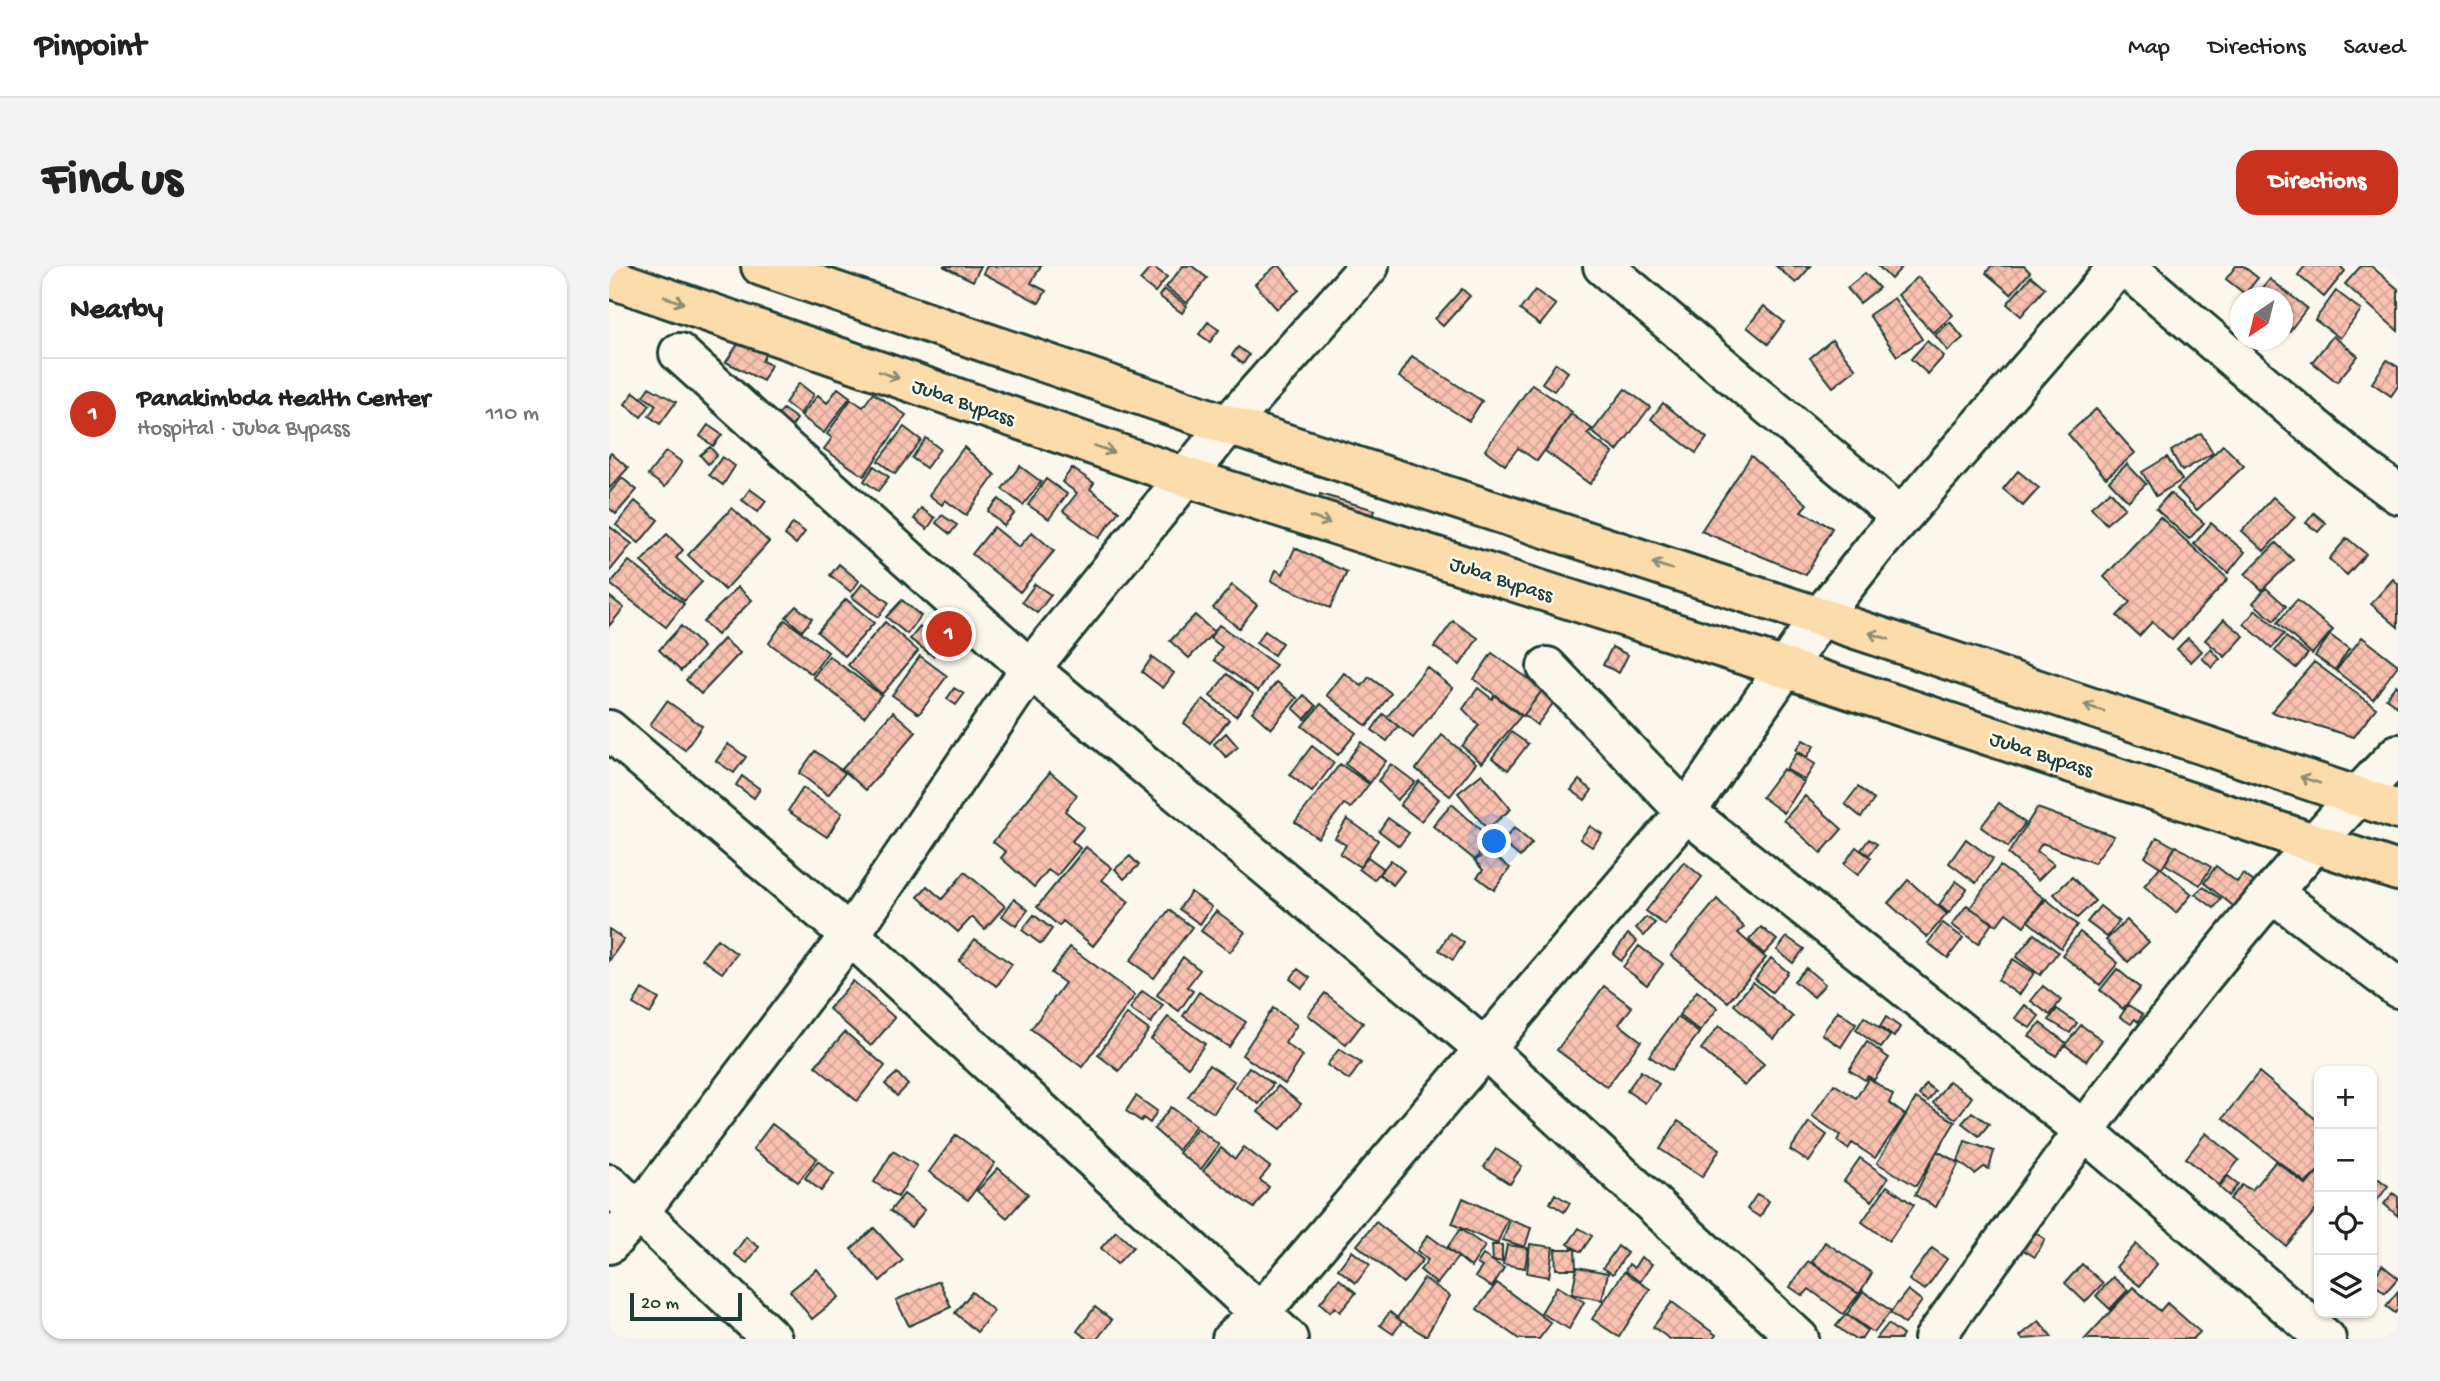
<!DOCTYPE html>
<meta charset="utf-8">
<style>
body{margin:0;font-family:"Gochi Hand",sans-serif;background:#f2f2f2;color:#222}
.controls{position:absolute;right:21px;bottom:21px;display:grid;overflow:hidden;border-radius:14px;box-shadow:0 2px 5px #0004}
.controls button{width:63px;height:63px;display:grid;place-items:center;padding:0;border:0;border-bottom:2px solid #e0e0e0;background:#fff;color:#222;font:35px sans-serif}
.compass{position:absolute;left:1621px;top:21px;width:63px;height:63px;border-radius:50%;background:#fff;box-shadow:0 2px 5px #0004;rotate:215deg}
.scale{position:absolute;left:21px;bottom:18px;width:112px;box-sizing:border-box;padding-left:7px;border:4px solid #1f3d34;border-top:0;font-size:19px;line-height:24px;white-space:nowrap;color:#1f3d34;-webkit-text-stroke:5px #fbf7ec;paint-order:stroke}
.you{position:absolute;left:886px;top:576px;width:24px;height:24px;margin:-18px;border:5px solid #fff;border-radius:50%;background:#1a73e8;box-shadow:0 0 0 10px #1a73e833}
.badge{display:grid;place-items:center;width:46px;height:46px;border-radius:50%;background:#c8321e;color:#fff;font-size:23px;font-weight:700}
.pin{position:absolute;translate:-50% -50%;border:4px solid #fff;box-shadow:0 2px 7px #0006}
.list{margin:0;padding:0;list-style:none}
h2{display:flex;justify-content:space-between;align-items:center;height:91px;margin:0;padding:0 28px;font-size:30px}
h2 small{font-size:23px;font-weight:400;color:#767676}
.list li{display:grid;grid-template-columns:46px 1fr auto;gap:21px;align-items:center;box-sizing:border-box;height:112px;padding:0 28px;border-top:2px solid #e0e0e0}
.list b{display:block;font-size:26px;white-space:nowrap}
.list p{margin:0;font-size:23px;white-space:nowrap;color:#767676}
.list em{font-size:23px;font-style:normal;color:#767676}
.icon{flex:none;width:38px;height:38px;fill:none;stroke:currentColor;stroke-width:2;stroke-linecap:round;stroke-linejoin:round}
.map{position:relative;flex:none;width:1789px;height:1073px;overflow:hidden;border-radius:21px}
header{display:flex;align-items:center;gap:42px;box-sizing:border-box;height:98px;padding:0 35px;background:#fff;border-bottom:2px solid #e0e0e0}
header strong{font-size:33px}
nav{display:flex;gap:38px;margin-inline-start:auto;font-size:24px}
.intro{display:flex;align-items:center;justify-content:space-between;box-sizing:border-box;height:168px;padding:0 42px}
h1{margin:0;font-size:49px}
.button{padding:18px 32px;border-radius:21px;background:#c8321e;color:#fff;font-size:24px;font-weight:700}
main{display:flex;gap:42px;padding:0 42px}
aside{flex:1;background:#fff;border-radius:21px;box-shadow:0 2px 5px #0004}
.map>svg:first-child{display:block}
.building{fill:url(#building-cross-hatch);stroke:#1f3d34;stroke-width:2}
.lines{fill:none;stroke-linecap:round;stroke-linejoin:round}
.minor-casing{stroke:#1f3d34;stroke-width:44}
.major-casing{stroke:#1f3d34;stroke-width:44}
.minor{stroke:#fbf7ec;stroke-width:38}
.major{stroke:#fddcac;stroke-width:38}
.oneway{stroke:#8e8c70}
.labels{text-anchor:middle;stroke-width:5;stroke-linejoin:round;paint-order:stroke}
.street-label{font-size:21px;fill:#1f3d34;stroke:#fbf7ec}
</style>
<header>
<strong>Pinpoint</strong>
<nav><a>Map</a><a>Directions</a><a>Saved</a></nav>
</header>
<div class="intro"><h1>Find us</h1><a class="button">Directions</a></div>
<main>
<aside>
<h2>Nearby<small></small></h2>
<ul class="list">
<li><span class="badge">1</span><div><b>Panakimbda Health Center</b><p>Hospital · Juba Bypass</p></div><em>110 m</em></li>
</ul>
</aside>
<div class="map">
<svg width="1789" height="1073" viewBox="0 0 1789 1073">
<defs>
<pattern id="building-cross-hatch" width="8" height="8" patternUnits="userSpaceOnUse" patternTransform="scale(1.75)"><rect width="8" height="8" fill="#fac1b1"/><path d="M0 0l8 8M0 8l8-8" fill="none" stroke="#d6a799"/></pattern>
</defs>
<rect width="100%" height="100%" fill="#fbf7ec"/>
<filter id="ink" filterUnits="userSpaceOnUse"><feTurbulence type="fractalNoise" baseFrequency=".0143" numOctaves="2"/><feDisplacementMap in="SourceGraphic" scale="14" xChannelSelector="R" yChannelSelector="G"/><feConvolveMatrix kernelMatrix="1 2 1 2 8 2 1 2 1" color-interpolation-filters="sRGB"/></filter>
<g filter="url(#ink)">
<path class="building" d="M334 0H372L364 15Z
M378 0H432L422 17 437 25 430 37 374 7Z
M543 0 558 11 546 26 531 14Z
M574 0H583L598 12 578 37 557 21Z
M667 0H671L690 24 668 43 646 18Z
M1167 0H1202L1187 17Z
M1269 0H1294L1282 13Z
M1382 0H1415L1421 6 1402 28 1377 7Z
M1627 0H1634L1649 12 1636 28 1617 13Z
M1696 0H1731L1736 5 1715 31 1689 9Z
M1752 0H1762L1789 23V65L1736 18Z
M1256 7 1270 22 1251 37 1238 22Z
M1422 10 1436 22 1412 50 1398 38Z
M1309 11 1344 49 1324 67 1289 29Z
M1661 13 1698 42 1680 66 1674 62V32H1646Z
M555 23 578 40 573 47 550 30Z
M853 23 861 30 834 60 826 53Z
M926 24 947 39 931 59 911 44Z
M1727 25 1752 44 1731 72 1706 54Z
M1285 32 1313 73 1288 90 1260 49Z
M1155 40 1175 56 1159 78 1138 61Z
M599 56 610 64 601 76 590 68Z
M1341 56 1354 72 1339 85 1326 69Z
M137 66 161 79 153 95 162 99 154 115 117 96Z
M1724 70 1749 90 1728 116 1703 96Z
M1223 74 1247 103 1224 121 1201 92Z
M1318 75 1335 90 1319 108 1302 93Z
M629 81 640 89 634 98 623 89Z
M803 90 873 135 860 155 790 111Z
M1778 94 1789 101V120L1782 130 1763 117Z
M947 97 959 106 945 125 933 117Z
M190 117 205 129 191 148 176 137Z
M923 118 963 146 928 195 909 182 896 199 876 184Z
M40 121 67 136 51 158 40 150 47 139 34 130Z
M229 122 241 131 215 167 192 150 209 129 218 137Z
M1016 123 1041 141 1008 185 983 166Z
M25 126 41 139 32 151 16 138Z
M264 127 297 149 255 210 215 183 223 172 218 168 242 133 254 141Z
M1054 137 1098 172 1087 187 1042 153Z
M174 143 188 153 181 163 166 153Z
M1487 143 1526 187 1497 212 1459 168Z
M962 148 983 163 978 168 1004 187 981 218 936 185Z
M99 159 113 169 104 180 91 170Z
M295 161 312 174 286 208 269 195Z
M1592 167 1604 187 1573 205 1562 185Z
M317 172 331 183 317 202 303 192Z
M1614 179 1635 200 1588 244 1568 223Z
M101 181 108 189 99 198 91 189Z
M355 181 386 209 357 249 336 234 333 239 320 229Z
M57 185 73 196 56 221 39 209Z
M2 187 19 202 0 223V189Z
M1142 190 1198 238 1192 245 1223 262 1197 309 1092 265Z
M113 191 126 200 114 219 100 209Z
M1558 191 1573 214 1547 230 1533 206Z
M1518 198 1537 218 1519 235 1500 215Z
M265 200 280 211 269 225 255 215Z
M411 200 432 216 414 239 393 223Z
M463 202 485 217 481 223 510 245 490 272 454 245 468 227 453 216Z
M1409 205 1430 222 1414 240 1394 223Z
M13 212 28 224 7 248 0 242V227Z
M437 213 458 228 440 253 419 239Z
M141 223 157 235 149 246 133 234Z
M1501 225 1516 242 1497 258 1482 241Z
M1561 227 1595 257 1580 273 1547 243Z
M711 228 766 244 758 269 704 252Z
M1664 231 1686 251 1655 285 1633 265Z
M390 233 406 247 395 260 379 245Z
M26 235 49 254 30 277 7 259Z
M123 242 160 276 116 324 79 289Z
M312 242 326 252 318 263 305 253Z
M1705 247 1717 257 1709 266 1697 257Z
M333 249 348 259 341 268 327 257Z
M1551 251 1619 313 1563 374 1543 356 1530 370 1508 350 1521 336 1495 311Z
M184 257 196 266 187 278 176 269Z
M1602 257 1636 286 1619 307 1585 278Z
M0 260 23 278 0 306Z
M385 261 410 281 423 266 445 285 411 326 363 288Z
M58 268 74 284 67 292 93 316 75 335 32 296Z
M1738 272 1757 288 1738 309 1720 293Z
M1667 277 1684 294 1653 324 1636 308Z
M686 282 738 306 721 342 662 315 667 304 674 308Z
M20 295 75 338 57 361 1 318Z
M230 298 250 315 242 326 221 309Z
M1784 313 1789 318V361L1762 338Z
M254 317 280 337 269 351 243 331Z
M426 318 442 329 428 347 413 336Z
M623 319 648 339 630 362 604 342Z
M129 321 143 334 108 369 94 356Z
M1657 322 1677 340 1665 355 1644 337Z
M0 330 15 342 0 360Z
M237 333 265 357 236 390 208 366Z
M293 334 312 350 298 368 277 351Z
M1688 334 1724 364 1703 388 1668 357Z
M187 340 203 353 193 365 177 351Z
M1647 344 1675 368 1663 382 1635 358Z
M586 349 605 366 580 392 561 375Z
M1615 353 1635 370 1616 391 1596 374Z
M176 354 219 386 203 408 160 377Z
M844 355 869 372 851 399 825 381Z
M276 356 309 385 273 428 239 399Z
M610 359 667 399 649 425 605 394 613 381 601 372Z
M72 360 94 381 72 405 50 384Z
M311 361 333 378 324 390 301 373Z
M656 365 673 377 665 389 647 377Z
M1721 369 1740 383 1726 404 1706 390Z
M1677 371 1699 388 1687 402 1666 385Z
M1753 371 1789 399 1764 433 1727 405Z
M1579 372 1593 385 1582 396 1568 383Z
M115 373 131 387 92 428 77 414Z
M1003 381 1019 389 1010 407 994 399Z
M1602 383 1611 393 1603 402 1593 392Z
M883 387 934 423 914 450 865 413Z
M220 390 272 429 255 451 204 411Z
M311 390 338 410 310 448 283 429Z
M543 391 565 407 554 422 533 406Z
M1705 396 1767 442 1745 471 1662 446Z
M818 401 844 422 804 472 778 451Z
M735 407 753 420 760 411 782 427 758 460 718 429Z
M618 408 644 428 627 450 601 430Z
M668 416 688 432 662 463 643 446Z
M1787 419 1789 421V441L1777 432Z
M345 422 355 428 347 439 338 433Z
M869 422 883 433 885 429 912 450 873 497 853 480 870 459 854 443Z
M935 422 948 432 928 459 915 449Z
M695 429 707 440 696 453 684 442Z
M594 433 620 454 601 477 575 457Z
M58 435 93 460 76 484 41 459Z
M712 438 747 467 729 489 693 460Z
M284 446 307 466 257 524 233 503Z
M774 448 789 460 778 475 763 464Z
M902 466 919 478 899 504 883 492Z
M617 467 629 481 617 491 605 478Z
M833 469 867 497 841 530 807 503Z
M1194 474 1205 480 1198 491 1187 484Z
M752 476 777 495 761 517 736 498Z
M119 478 137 491 125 507 107 495Z
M703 480 725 497 703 526 681 509Z
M206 485 236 507 219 529 190 507Z
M1188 487 1206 498 1196 514 1177 503Z
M731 498 760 518 742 542 735 538 709 572 686 556Z
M782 498 806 516 788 534 769 515Z
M1174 503 1195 516 1175 547 1153 531Z
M441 506 468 529 456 545 475 561 463 575 471 582 448 610 439 604 425 621 392 592 397 586 384 576Z
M873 508 902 543 878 563 849 527Z
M133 510 151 523 145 532 127 519Z
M970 514 983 524 976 534 962 524Z
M810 515 830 533 812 555 791 539Z
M1249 521 1265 534 1252 551 1236 538Z
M194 522 233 547 218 571 179 545Z
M1196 530 1233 563 1212 587 1175 554Z
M1390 537 1416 557 1399 581 1372 561Z
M843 538 881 573 866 594 824 560Z
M1428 542 1505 570 1485 597 1433 577 1428 585 1445 598 1429 614 1399 588Z
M779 552 800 567 790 580 770 565Z
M738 553 769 574 751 601 731 588 737 579 726 572Z
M981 560 993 568 983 581 971 573Z
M905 562 923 577 911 591 893 576Z
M1548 571 1566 581 1553 602 1536 591Z
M1260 573 1268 578 1260 589 1252 584Z
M1357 573 1384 593 1367 617 1340 597Z
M1567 580 1602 601 1591 619 1556 598Z
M477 581 503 602 493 614 520 636 484 680 454 655 450 660 428 641Z
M1247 581 1262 592 1249 609 1235 598Z
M878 585 901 602 885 624 868 611 874 604 866 595Z
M521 590 530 599 515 613 506 603Z
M759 591 774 602 765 614 750 603Z
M782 594 795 605 784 619 770 608Z
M1075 596 1093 611 1056 659 1037 645Z
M1391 600 1435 632 1415 660 1397 647 1388 659 1361 642Z
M1607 600 1628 616 1634 608 1645 616 1627 642 1595 617Z
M1551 601 1583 628 1567 647 1535 620Z
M356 606 396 640 376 663 363 651 349 666 309 631 318 620 333 633Z
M1463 611 1486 635 1468 652 1445 628Z
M1299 614 1338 648 1318 671 1279 637Z
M1347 615 1358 623 1340 647 1330 639Z
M1594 621 1612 633 1605 642 1586 628Z
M582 626 603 641 591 658 570 643Z
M405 633 419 644 407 660 393 650Z
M1108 633 1135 661 1129 667 1157 692 1119 736 1062 689Z
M1437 633 1468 659 1452 682 1419 655Z
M1358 639 1383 657 1369 678 1343 659Z
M1491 640 1510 655 1498 671 1478 656Z
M560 644 583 661 545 712 521 695Z
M607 645 636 666 621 686 592 665Z
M425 649 443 663 432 678 413 664Z
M1037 651 1046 657 1035 670 1027 662Z
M1518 654 1540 676 1519 696 1497 674Z
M1334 657 1354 672 1339 692 1319 677Z
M1152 661 1168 674 1155 688 1140 674Z
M0 663 15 673 0 695Z
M1471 666 1509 697 1491 719 1453 689Z
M841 667 855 677 844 694 830 684Z
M1019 668 1028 675 1012 695 1004 688Z
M1425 668 1449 686 1431 709 1407 691Z
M1178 671 1195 683 1184 697 1168 684Z
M108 673 128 688 113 707 93 693Z
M366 673 403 698 388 720 350 695Z
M1030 680 1054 698 1038 719 1014 701Z
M461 681 526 729 473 801 422 763 456 717 442 707Z
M574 691 591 704 578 721 584 725 570 745 548 729Z
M1162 692 1179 706 1163 726 1146 713Z
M1404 693 1425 707 1410 729 1389 714Z
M1197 702 1216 718 1205 731 1185 715Z
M689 703 701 712 693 722 681 713Z
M1508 703 1531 722 1514 743 1491 724Z
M244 715 286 752 262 780 220 743Z
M1144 716 1184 751 1165 773 1125 739Z
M995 720 1023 741 1010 758 1032 775 998 821 948 784Z
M1434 720 1452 734 1441 749 1422 735Z
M33 723 50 733 41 748 24 738Z
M533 725 554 739 542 757 521 743Z
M1088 725 1109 742 1091 765 1070 749Z
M590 726 637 756 620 781 574 750Z
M716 727 754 757 737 779 699 749Z
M1416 739 1430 750 1421 762 1406 752Z
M1519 739 1534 748 1529 756 1526 753 1522 758 1511 751Z
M664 742 688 759 676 777 694 790 676 818 633 789Z
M1448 743 1468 757 1461 767 1440 754Z
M1229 745 1247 758 1232 781 1213 768Z
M518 748 540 764 510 805 489 789Z
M559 751 596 778 579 801 542 773Z
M1069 751 1090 767 1062 805 1040 790Z
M1255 751 1281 770 1272 782 1247 764Z
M1277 751 1291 761 1285 771 1271 761Z
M1431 757 1457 777 1447 790 1420 770Z
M1472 759 1493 774 1477 795 1456 779Z
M1110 760 1155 798 1136 820 1092 783Z
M236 766 276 800 248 835 206 800Z
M1258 776 1280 792 1265 814 1259 810 1256 814 1240 804Z
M730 783 752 797 740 814 718 799Z
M600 799 625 815 605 847 579 831Z
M640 801 664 818 650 838 626 821Z
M1032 805 1050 818 1036 837 1018 825Z
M1650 806 1710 856V904L1697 917 1614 852Z
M288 807 299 819 288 830 276 818Z
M1260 812 1284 829 1280 837 1296 849 1266 892 1243 877 1239 883 1228 875 1231 869 1203 850 1225 818 1247 832Z
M1340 815 1363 831 1347 853 1324 837Z
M1317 818 1326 825 1319 835 1310 829Z
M669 820 692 838 672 863 649 846Z
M527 830 548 845 541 857 534 852 532 855 517 845Z
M1307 832 1346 856 1307 920 1268 897Z
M562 841 587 859 569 884 545 863Z
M1363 846 1380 858 1370 870 1353 857Z
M1069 855 1111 883 1093 911 1051 883Z
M1200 856 1218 869 1200 896 1181 884Z
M163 858 208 892 189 916 144 883Z
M588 862 610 879 592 903 570 887Z
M1597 867 1630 894 1610 919 1577 892Z
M347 869 386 897 359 934 320 906Z
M1356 875 1385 885 1380 903 1375 901 1366 908 1349 895Z
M635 881 661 901 651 914 660 921 645 942 594 905 612 882 626 893Z
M887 883 913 900 901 918 875 901Z
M284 885 308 900 289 931 265 916Z
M1328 885 1350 897 1327 941 1306 929Z
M1251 892 1279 912 1263 935 1235 915Z
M209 895 225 908 212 925 196 912Z
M1667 895 1697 919 1710 904V940L1677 980 1621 933 1633 919 1643 924Z
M389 902 419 928 398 952 368 925Z
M1763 908 1779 920 1763 941Z
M1619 910 1629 918 1620 930 1610 921Z
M1278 920 1305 939 1280 975 1253 956Z
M1784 927 1789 931V950L1775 938Z
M295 928 316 944 302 961 281 945Z
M946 928 961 937 955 946 941 937Z
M1148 928 1160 935 1151 951 1138 943Z
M854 932 899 953 888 978 843 958Z
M901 954 922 962 916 981 894 974Z
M767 956 814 994 794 1017 748 979Z
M265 962 294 994 271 1015 242 983Z
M970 962 983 970 972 986 959 978Z
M851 963 876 980 862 1001 838 982Z
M1422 964 1436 973 1426 991 1411 982Z
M507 965 524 981 508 998 492 982Z
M819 969 849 991 828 1018 811 1004 819 994 808 985Z
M137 971 150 981 138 997 125 988Z
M1216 976 1263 1007 1250 1028 1203 996Z
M921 978 944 981 940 1011 918 1007Z
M1527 978 1548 998 1531 1020 1507 1001Z
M883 979H893V995H884Z
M898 979 919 982 916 1002 894 998Z
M1009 980 1018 987 1004 1008 994 1002Z
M1323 982 1338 993 1316 1024 1300 1014Z
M946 983H966L967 1003H947Z
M743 985 761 999 747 1017 729 1003Z
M874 989 895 1002 883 1021 866 1011 873 1001 868 998Z
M1032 991 1043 998 1031 1016 1016 1005 1020 998 1025 1002Z
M1199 995 1250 1028 1234 1048 1200 1023 1194 1030 1181 1021Z
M1473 998 1494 1017 1476 1036 1456 1017Z
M1773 999 1789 1012 1776 1027 1763 1016Z
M968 1001 999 1007 993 1034 963 1028Z
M208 1003 230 1031 203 1053 181 1025Z
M1015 1006 1041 1023 1010 1071 983 1053Z
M1504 1011 1519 1024 1501 1043 1487 1030Z
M815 1012 841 1030 817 1070 788 1052Z
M730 1013 747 1027 731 1046 726 1041 721 1046 711 1037Z
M330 1015 342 1041 300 1060 287 1034Z
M888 1017 942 1057 930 1073H910L868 1043Z
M948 1020 975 1036 960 1063 932 1047Z
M1524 1021 1551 1045 1558 1037 1591 1066 1584 1073H1476Z
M1299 1024 1313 1035 1296 1058 1281 1047Z
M1254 1025 1282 1045 1265 1067 1238 1048Z
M1789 1025V1043L1786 1047 1777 1040Z
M363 1026 385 1045 368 1066 346 1047Z
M1063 1036 1107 1069 1104 1073H1061L1044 1061Z
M486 1041 503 1054 488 1073H478L468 1065Z
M781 1046 793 1056 784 1068 771 1059Z
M1237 1048 1258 1064 1252 1073H1245L1227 1060Z
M1430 1055 1443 1071 1413 1073 1411 1070Z
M1279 1058 1294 1069 1292 1073H1267Z"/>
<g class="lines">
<defs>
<path id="minor" d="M994 0 1292 251
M1516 0 1747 197 1789 228
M70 87 421 403 875 782 1190 1073
M938 401 1077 546 1474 864 1717 1073
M0 464 241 669 679 1073
M1664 627 1789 722
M0 918 163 1073
M0 978 31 945 241 669 421 403 619 159 760 0
M623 1073 652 1046 1077 546 1211 351 1268 279 1510 0
M1325 1073C1469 871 1615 666 1789 488"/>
<path id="major" d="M152 0 619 159 1211 351 1789 544
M0 12 577 211 1176 402 1789 605"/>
</defs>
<use href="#minor" class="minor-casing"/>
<use href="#major" class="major-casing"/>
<use href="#minor" class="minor"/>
<use href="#major" class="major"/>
</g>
<defs><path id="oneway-shaft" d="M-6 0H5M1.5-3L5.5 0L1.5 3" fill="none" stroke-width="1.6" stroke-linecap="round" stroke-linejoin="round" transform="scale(1.75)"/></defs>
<g class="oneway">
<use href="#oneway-shaft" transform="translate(65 34) rotate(19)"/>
<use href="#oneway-shaft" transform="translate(280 109) rotate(19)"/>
<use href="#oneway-shaft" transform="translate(495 183) rotate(19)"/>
<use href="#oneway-shaft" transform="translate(711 254) rotate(18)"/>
<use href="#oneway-shaft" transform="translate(1053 300) rotate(-162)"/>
<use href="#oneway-shaft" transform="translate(1270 370) rotate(-162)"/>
<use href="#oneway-shaft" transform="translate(1485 442) rotate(-162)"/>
<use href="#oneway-shaft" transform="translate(1701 514) rotate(-162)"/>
</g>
</g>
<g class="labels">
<g class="street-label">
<text transform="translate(355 135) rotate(19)" y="7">Juba Bypass</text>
<text transform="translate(893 312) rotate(18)" y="7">Juba Bypass</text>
<text transform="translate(1433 487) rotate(18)" y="7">Juba Bypass</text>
</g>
</g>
</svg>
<div class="controls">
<button>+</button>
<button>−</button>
<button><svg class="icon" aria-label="locate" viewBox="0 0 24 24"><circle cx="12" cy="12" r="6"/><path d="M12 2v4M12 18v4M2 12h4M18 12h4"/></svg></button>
<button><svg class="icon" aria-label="layers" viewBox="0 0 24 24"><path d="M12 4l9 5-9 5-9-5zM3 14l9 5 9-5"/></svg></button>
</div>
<svg class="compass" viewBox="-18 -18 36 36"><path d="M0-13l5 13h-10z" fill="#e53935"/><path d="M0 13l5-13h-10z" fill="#767676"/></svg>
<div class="scale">20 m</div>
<div class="you"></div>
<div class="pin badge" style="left:340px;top:368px">1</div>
</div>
</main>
